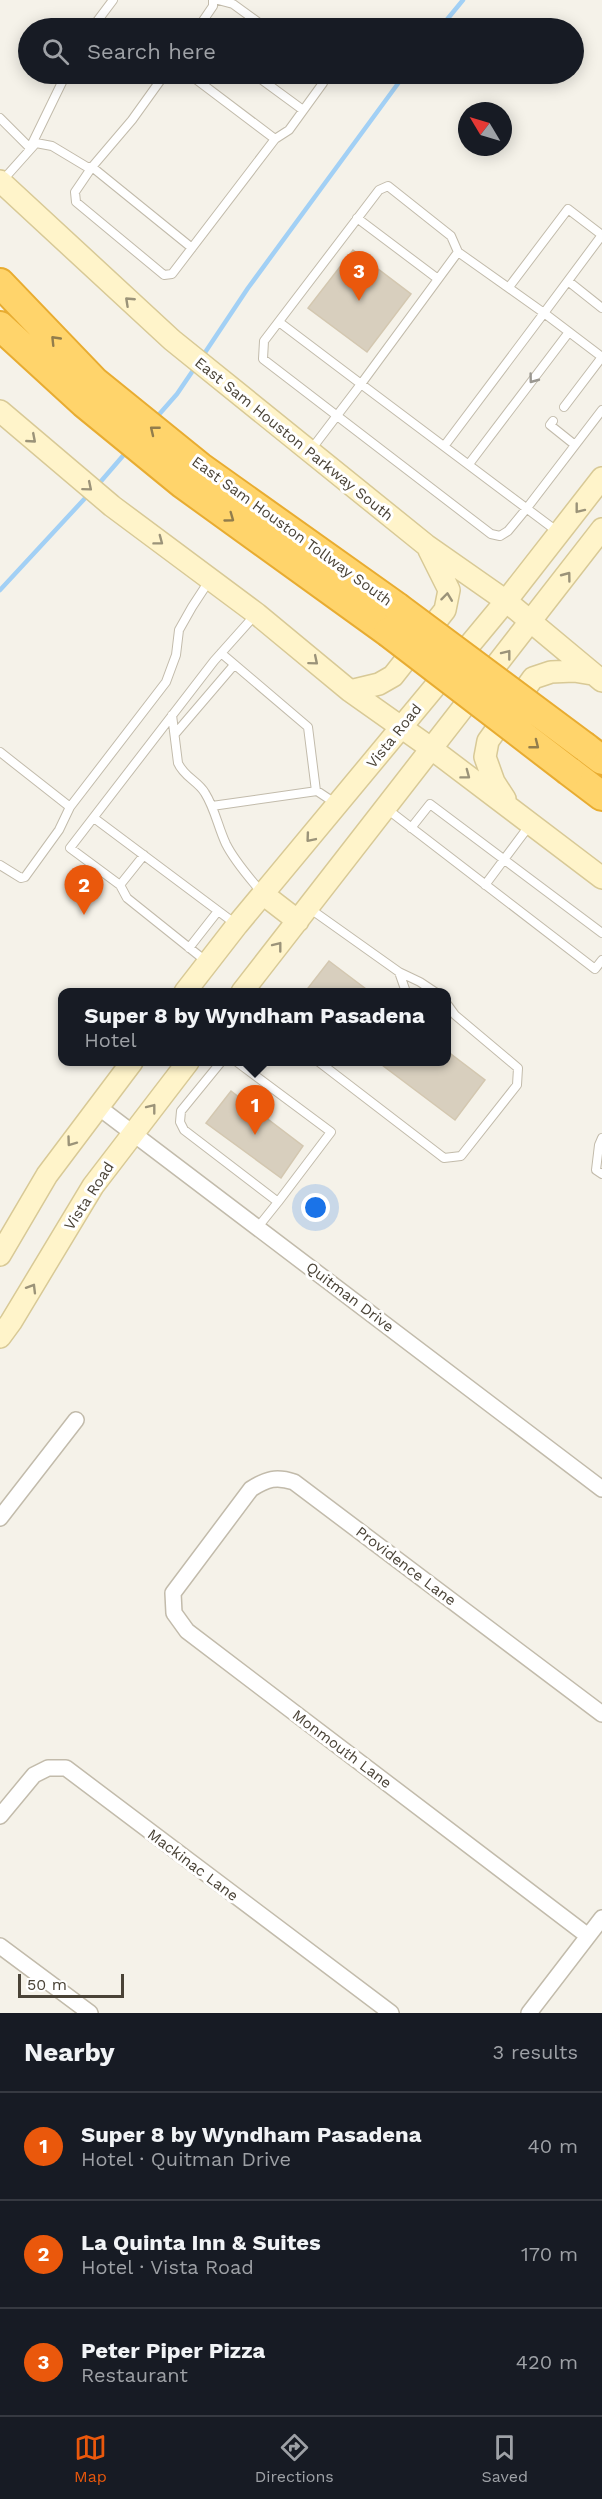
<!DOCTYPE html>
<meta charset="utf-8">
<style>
body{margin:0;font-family:"Work Sans",sans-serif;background:#20242c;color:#f1f3f6}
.compass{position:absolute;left:458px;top:102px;width:54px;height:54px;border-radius:50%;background:#171b24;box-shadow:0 3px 15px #0003;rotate:308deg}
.scale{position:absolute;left:18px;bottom:15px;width:106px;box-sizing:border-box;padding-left:6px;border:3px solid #4a4337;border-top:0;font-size:16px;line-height:21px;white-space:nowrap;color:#4a4337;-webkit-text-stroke:4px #fff;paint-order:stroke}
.you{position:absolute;left:316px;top:1208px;width:21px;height:21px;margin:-15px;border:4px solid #fff;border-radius:50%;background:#1a73e8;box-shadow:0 0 0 9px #1a73e833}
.badge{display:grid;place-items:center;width:39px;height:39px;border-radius:50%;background:#ea580c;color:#fff;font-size:20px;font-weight:700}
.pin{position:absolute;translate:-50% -50px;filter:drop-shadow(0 2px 3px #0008)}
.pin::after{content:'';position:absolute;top:32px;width:21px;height:18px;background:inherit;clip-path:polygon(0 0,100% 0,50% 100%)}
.popup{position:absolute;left:58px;top:988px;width:393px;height:78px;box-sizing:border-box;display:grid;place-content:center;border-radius:12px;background:#171b24;filter:drop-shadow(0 2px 4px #0005);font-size:20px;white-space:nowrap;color:#9ea1a6}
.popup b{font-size:22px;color:#f1f3f6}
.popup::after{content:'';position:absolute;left:50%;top:100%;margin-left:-12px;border:12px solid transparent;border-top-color:#171b24}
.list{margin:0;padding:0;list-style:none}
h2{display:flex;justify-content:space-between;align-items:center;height:78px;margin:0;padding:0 24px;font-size:26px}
h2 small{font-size:20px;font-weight:400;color:#9ea1a6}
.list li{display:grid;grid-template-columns:39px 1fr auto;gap:18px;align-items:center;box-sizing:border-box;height:108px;padding:0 24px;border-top:2px solid #363941}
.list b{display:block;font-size:22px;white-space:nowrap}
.list p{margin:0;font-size:20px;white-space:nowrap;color:#9ea1a6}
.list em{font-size:20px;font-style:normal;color:#9ea1a6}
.icon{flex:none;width:33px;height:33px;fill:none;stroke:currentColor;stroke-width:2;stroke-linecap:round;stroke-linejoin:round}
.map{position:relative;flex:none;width:602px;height:2013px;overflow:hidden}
.search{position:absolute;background:#171b24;box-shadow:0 3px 15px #0003;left:18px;right:18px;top:18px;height:66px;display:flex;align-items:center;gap:15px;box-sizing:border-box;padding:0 21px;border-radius:33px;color:#9ea1a6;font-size:22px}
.sheet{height:402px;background:#171b24}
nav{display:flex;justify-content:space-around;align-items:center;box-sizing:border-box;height:84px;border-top:2px solid #363941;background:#171b24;font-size:16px;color:#9ea1a6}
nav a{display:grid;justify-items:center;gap:3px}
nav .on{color:#ea580c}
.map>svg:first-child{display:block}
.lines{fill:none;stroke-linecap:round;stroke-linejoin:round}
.stream{stroke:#a2d0f5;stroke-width:4.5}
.building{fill:#d8cfbe;stroke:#d3c7b0;stroke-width:1.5}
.lane-casing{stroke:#c2bbab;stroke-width:10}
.street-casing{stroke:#c2bbab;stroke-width:18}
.secondary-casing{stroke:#d8c996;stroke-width:24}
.highway-casing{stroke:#e8ac31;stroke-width:32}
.lane{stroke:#fff;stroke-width:8}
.street{stroke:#fff;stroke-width:15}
.secondary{stroke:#fff4ca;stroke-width:21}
.highway{stroke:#ffd46b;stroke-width:28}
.highway-bridge-casing{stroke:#e8ac31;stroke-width:32;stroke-linecap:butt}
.highway-bridge{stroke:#ffd46b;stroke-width:28}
.oneway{stroke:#9b9379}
.oneway2{stroke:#927d4c}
.oneway3{stroke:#9b9891}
.labels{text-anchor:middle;stroke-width:6;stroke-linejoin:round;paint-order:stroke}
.street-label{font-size:15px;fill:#4a4337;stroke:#fff}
</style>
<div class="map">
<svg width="602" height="2013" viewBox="0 0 602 2013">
<rect width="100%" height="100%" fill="#f5f2e9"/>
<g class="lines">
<path class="stream" d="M440 28 463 0
M202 357 248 288 405 74
M155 419 177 394 196 366
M96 487 128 450
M0 590 88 495"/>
</g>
<path class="building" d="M353 250 411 294 367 352 308 308Z
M329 961 370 992H305Z
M447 1051 485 1080 455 1120 378 1062H447Z
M231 1091 303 1146 281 1178 206 1123Z"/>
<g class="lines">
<defs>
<path id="lane" d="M218 0 233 4 266 28
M92 28 113 0
M198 28 213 6V0
M189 74 275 139 172 274 164 275 76 202 75 192 92 167 192 248
M254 74 303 110
M0 118 30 148 66 74
M275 139 289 130 323 83 321 74
M2 181 36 143 52 146 87 167H92L132 120 165 74
M357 218 438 279
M602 235 544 313 458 252 451 236 388 186 379 190 264 341 263 359 491 534 500 536 508 531 527 508 602 410
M568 281 602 308
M509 287 568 209 602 235
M279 322 361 384 458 252
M564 407 602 357
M553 421 550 425 575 445
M445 445 544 313 602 357
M310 451 361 384 558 532
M469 464 569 332
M221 653 308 727 316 791
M172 715 178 763C184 777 198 781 205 793 215 809 218 827 226 844 235 862 249 877 262 893
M175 734 234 665
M0 752 70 807 166 682 176 655 179 630 192 607 209 581
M212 806 317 791 335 803
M387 809 595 969 602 960
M94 818 237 925
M411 828 430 804 602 933
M0 865 21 878 25 877 59 830 70 807
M120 885 144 855
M485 885 529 826
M309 908 399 972 420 982 435 992
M189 948 218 911
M207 962 127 898 120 885 70 848 214 661 255 615
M399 972 406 992
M221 1062 181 1111 180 1122 184 1130 278 1202 258 1227
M237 1062 331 1132 278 1202
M319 1062 444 1158 461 1156 517 1085 518 1068 455 1015 447 1004
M602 1138 599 1145 596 1170 602 1174"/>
<path id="street" d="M97 1106 602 1489
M0 1518 76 1420
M0 1816 34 1775 48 1768H66L391 2013
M588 1936 187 1631 174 1613 173 1593 251 1489C267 1479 276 1476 294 1482L602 1714
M0 1946 90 2013
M529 2013 602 1918"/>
<path id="secondary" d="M0 181 172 340 426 545 506 601 602 681
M0 411 112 506 257 614 350 691 432 749 602 878
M350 691 379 684 393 676 445 610 449 590 429 550
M505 799 494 782 485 757 488 741 533 678 551 672 574 671 592 674
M263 894 298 921
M185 992 237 925 506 601 602 478
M242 992 602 529
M0 1255 47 1175 132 1062
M0 1337 11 1322 93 1186 188 1062"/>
<path id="highway" d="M0 283 95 382 200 467 397 607
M0 326 84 403 183 484 388 632
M585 747 602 760
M569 771 602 796"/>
</defs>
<use href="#lane" class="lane-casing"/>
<use href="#street" class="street-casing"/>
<use href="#secondary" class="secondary-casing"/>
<use href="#highway" class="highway-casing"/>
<use href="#lane" class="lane"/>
<use href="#street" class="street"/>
<use href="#secondary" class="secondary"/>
<use href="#highway" class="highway"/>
<defs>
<path id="highway-bridge" d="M397 607 585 747
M388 632 569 771"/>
</defs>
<use href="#highway-bridge" class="highway-bridge-casing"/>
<use href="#highway-bridge" class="highway-bridge"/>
</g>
<defs><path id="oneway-chevron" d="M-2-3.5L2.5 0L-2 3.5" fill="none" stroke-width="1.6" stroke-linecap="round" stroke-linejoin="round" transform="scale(1.5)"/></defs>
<g class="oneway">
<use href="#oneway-chevron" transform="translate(129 301) rotate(-137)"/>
<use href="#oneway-chevron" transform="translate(32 439) rotate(41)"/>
<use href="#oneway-chevron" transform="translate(88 487) rotate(40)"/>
<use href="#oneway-chevron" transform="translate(579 509) rotate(128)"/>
<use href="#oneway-chevron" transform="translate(159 541) rotate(37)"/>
<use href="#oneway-chevron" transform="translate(567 576) rotate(-53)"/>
<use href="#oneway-chevron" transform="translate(447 597) rotate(-83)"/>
<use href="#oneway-chevron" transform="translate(507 654) rotate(-52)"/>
<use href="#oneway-chevron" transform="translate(314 661) rotate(40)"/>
<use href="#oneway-chevron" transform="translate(466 775) rotate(37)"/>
<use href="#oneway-chevron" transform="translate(310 838) rotate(130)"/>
<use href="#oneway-chevron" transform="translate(278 946) rotate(-52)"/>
<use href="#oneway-chevron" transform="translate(152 1108) rotate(-52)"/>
<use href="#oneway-chevron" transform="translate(71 1142) rotate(126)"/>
<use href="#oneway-chevron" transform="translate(32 1288) rotate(-59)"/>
</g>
<g class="oneway2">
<use href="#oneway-chevron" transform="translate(55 340) rotate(-134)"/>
<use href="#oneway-chevron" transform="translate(154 430) rotate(-141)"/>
<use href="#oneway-chevron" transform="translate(230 518) rotate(36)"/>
<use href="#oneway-chevron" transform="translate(535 745) rotate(38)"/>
</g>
<use class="oneway3" href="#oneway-chevron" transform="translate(533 379) rotate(127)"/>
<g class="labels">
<g class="street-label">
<text transform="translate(294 439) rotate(39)" y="5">East Sam Houston Parkway South</text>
<text transform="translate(292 531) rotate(36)" y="5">East Sam Houston Tollway South</text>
<text transform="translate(394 736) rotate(-51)" y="5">Vista Road</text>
<text transform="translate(89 1196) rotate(-57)" y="5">Vista Road</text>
<text transform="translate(350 1297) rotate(37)" y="5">Quitman Drive</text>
<text transform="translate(406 1566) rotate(37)" y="5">Providence Lane</text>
<text transform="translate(342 1749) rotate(37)" y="5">Monmouth Lane</text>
<text transform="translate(193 1865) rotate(37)" y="5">Mackinac Lane</text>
</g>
</g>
</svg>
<svg class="compass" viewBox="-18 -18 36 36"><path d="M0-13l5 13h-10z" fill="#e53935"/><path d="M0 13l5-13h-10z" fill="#9ea1a6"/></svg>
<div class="scale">50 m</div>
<div class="you"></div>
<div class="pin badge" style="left:255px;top:1135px">1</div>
<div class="popup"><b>Super 8 by Wyndham Pasadena</b>Hotel</div>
<div class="pin badge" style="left:84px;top:915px">2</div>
<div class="pin badge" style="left:359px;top:301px">3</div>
<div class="search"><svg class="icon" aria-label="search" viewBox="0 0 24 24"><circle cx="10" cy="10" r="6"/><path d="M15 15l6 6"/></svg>Search here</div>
</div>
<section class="sheet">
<h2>Nearby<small>3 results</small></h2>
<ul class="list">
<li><span class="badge">1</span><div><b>Super 8 by Wyndham Pasadena</b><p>Hotel · Quitman Drive</p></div><em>40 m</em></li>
<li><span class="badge">2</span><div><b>La Quinta Inn &amp; Suites</b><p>Hotel · Vista Road</p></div><em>170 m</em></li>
<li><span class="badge">3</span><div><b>Peter Piper Pizza</b><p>Restaurant</p></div><em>420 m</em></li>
</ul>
</section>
<nav>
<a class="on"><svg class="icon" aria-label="map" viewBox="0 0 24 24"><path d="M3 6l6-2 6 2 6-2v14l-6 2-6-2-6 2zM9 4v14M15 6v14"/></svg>Map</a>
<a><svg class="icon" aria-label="directions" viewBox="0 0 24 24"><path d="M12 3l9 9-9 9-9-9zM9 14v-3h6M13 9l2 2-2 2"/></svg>Directions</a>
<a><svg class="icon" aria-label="saved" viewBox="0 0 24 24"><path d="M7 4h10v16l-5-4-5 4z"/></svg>Saved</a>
</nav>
